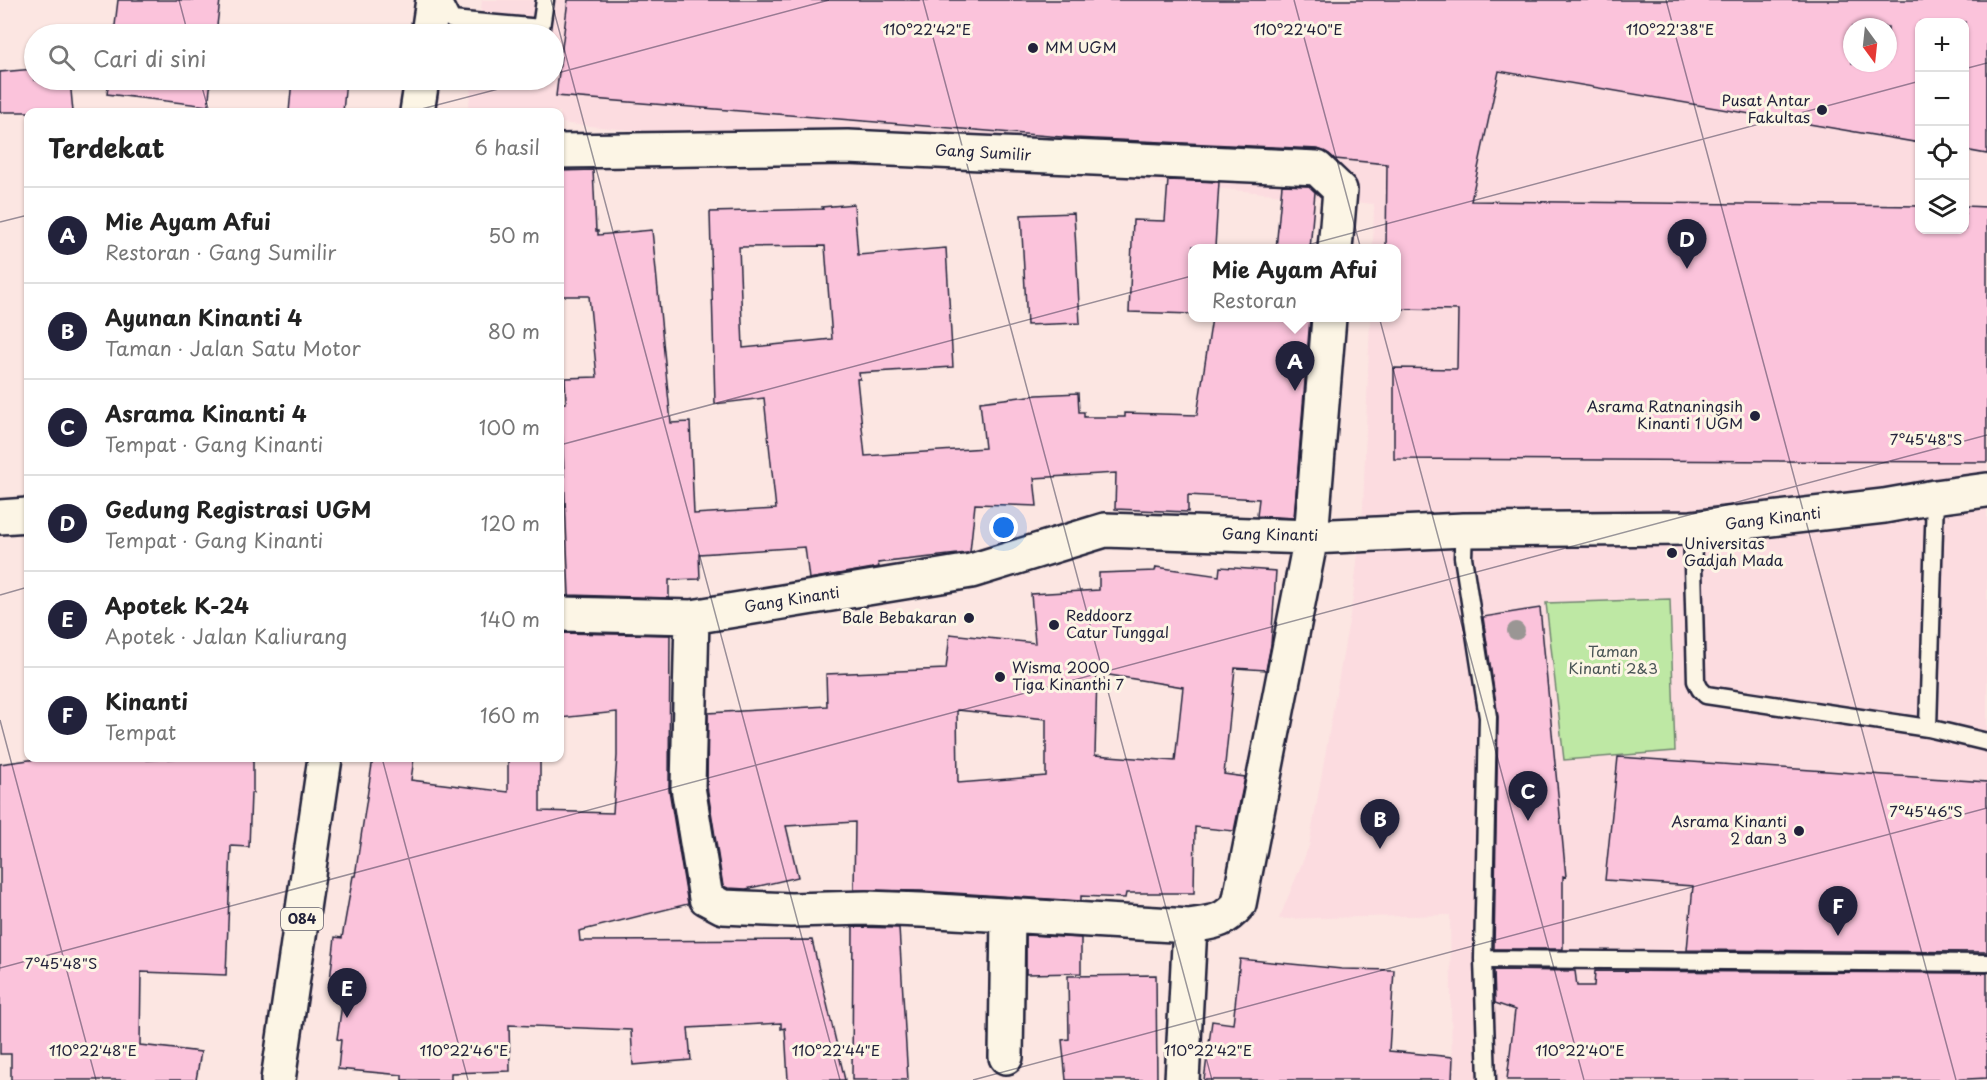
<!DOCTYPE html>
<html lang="id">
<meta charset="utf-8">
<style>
body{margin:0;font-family:"Playpen Sans",sans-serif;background:#f2f2f2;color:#222}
.controls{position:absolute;right:18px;top:18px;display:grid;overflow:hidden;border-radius:12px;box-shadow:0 2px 4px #0004}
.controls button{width:54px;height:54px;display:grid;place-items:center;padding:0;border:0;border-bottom:2px solid #e0e0e0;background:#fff;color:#222;font:30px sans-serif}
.compass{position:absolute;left:1843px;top:18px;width:54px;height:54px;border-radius:50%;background:#fff;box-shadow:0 2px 4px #0004;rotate:165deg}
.you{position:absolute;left:1004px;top:528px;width:21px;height:21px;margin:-15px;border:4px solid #fff;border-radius:50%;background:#1a73e8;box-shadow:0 0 0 9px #1a73e833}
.badge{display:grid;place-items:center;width:39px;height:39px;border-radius:50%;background:#22223b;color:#fff;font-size:20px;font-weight:700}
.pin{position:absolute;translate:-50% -50px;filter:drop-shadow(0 2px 3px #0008)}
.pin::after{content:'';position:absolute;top:32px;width:21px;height:18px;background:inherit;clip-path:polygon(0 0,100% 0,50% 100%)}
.popup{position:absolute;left:1188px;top:244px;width:213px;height:78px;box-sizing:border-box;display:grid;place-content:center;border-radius:12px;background:#fff;filter:drop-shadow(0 2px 4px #0005);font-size:20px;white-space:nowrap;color:#767676}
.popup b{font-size:22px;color:#222}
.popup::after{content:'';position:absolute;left:50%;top:100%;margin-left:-12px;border:12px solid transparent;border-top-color:#fff}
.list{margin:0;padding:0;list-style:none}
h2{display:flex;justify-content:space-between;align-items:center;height:78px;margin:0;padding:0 24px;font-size:26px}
h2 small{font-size:20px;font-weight:400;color:#767676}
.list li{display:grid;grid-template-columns:39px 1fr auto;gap:18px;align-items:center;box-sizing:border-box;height:96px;padding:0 24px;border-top:2px solid #e0e0e0}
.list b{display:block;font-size:22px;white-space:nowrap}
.list p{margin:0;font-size:20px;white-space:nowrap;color:#767676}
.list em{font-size:20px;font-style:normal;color:#767676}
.icon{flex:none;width:33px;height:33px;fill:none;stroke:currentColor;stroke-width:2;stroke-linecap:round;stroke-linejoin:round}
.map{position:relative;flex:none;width:1987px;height:1080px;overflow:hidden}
.search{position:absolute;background:#fff;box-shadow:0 2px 4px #0004;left:24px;top:24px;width:540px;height:66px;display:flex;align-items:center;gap:15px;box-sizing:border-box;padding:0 21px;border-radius:33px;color:#767676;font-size:22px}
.panel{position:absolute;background:#fff;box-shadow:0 2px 4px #0004;left:24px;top:108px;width:540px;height:654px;border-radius:12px}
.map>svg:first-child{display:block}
.built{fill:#fcdce0;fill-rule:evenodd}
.green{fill:#bee8a4;stroke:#708570;stroke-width:1.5}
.building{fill:#fbc3db;stroke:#22223b;stroke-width:1.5;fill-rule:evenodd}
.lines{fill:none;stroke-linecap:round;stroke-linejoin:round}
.lane-casing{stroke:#22223b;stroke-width:21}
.street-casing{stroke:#22223b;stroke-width:38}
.primary-casing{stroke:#22223b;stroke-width:38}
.lane{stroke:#fcf5e5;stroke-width:16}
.street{stroke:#fcf5e5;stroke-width:33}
.primary{stroke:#fcf5e5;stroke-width:33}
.tree{fill:#9a9694}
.ticks{fill:none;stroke:#22223b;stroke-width:1.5;stroke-opacity:0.45}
.poi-dot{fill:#22223b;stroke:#fcf5e5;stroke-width:2}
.labels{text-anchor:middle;stroke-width:6;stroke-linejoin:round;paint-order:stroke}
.shield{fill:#fcf5e5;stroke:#63616e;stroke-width:1.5}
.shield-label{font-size:14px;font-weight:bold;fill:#22223b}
.poi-label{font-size:15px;fill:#22223b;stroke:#fcf5e5;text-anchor:start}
.street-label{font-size:15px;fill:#22223b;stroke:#fcf5e5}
.park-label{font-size:15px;fill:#495455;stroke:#fcf5e5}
.ticks-label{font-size:15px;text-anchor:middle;fill:#22223b;stroke:#fcf5e5;stroke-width:6;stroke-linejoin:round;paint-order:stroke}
</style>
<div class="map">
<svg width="1987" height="1080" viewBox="0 0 1987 1080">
<rect width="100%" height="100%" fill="#fce6e2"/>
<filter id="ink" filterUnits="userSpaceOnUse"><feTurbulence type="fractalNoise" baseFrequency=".0167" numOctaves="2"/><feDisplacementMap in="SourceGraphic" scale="12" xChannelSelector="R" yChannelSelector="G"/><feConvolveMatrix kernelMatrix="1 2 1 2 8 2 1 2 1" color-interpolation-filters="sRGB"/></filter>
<g filter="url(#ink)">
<path class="built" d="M482 0H1987V1080H1452L1450 915 1279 919 1309 846 1353 598 1363 508 1370 318H1397V249L1373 248 1374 204 560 123V112H468L472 80H554V34H478ZM1920 22H1964V230H1920ZM1852 27H1888V63H1852Z"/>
<path class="green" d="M1670 599 1675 751 1564 760 1546 603Z"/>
<path class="building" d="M118 0H220L216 34H114Z
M568 0H1987V154L1965 150V22H1920V143L1499 71 1471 201 1920 206V230H1965V206L1987 207V462L1394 459V368L1457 369 1458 310 1397 309V249H1386L1387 164 1335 159 1329 154 1318 149 1074 138 556 96ZM1852 27H1888V63H1852Z
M34 69V80H70L73 112H0V72Z
M109 80H211L208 106 107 94Z
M292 80H346L343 112H289Z
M593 170 596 231H598V235L652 230 671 423 690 422 694 514 776 509 764 398 715 404 710 212 823 209 822 207 854 204 858 255 946 248 953 367 859 373 860 379H857L865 456 985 448 980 402 1037 395 1078 393 1079 412H1084V417H1125V413L1197 415 1212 318H1310L1294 518 1257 516 1259 499 1188 495V512L1115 509 1116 473 1034 478 1037 506 975 504 970 552 967 553 878 563 879 567 809 579 805 547 699 554 700 579 669 580V598L569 595 561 403H566L565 378 597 377 589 296H560V171ZM825 246 832 339 743 348 739 247Z
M1168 180 1219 182 1215 247 1193 246V314L1129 312 1133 220 1165 221Z
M1282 185 1309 186 1315 192 1310 249H1276Z
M1074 213 1080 323 1027 325 1021 215Z
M1156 567 1219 576 1220 567 1276 571 1271 645 1266 670 1235 668 1224 774 1245 777 1234 831 1195 827 1194 893H1126L1125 898 1081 896V901L922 891 854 890 855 822 786 826 798 877 746 889 728 888 723 886 707 786 708 713 827 706 826 674 946 669 950 634 1035 643 1031 594 1099 590V573L1155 571ZM1097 673 1183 687 1175 761 1095 755ZM957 710 1046 719V776L958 783Z
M1540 608 1566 877 1563 876V949H1494L1498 717 1483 617Z
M560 633 670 635 669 790 688 904 579 931 580 941 812 940 845 1080H788L785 1028 781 1029V1023L688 1028 691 1060 633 1065 631 1030 509 1025 510 1071 451 1073V1080H402V1075L338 1069 341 1040 337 1039 344 991 329 989 335 937 342 938 353 876H355L373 758H414L411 780 508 792V758H540V811L613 813 617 756V712L560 718Z
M1618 757 1987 782V952L1687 950 1693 886 1605 880Z
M44 758H103V762L147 758V760L181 758H253V793H251L249 847 231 846 226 975 141 972 140 1045 201 1052 196 1080H11V1054H0V764Z
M853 927 899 928 908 1080H852Z
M1026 935 1081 938V973L1026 974Z
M1240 959 1342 969 1394 970 1389 1051 1453 1057 1452 1080H1204L1212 1021 1233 1024Z
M1494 970 1575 971 1577 986H1594L1595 971 1987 973V1078L1948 1080H1507L1515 1010 1495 1003Z
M1156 975 1157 1080H1066L1062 1040 1069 1039 1068 976Z"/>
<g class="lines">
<defs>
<path id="lane" d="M442 0 452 20 541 28 545 0
M1692 528 1696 681 1700 689 1706 695 1928 728 1987 742
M1464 530 1463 557 1488 717 1483 959 1487 1080
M1928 728 1935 497
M1483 959 1987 963"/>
<path id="street" d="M560 151 848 147 1317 168 1340 190 1335 249
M0 517 28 515
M560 614 692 617 971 571 1105 530 1311 537 1464 530 1692 528 1884 506 1935 497 1987 490
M692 617 688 787 706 898 723 907 791 910 866 908 921 910 1190 926C1213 922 1223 923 1239 904L1311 537 1329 318
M1006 1057 1008 915
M1182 1080 1190 926"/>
<path id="primary" d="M428 34 433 0
M417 112 422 80
M278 1080 325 758"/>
</defs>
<use href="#lane" class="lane-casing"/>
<use href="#street" class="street-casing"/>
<use href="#primary" class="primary-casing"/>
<use href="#lane" class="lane"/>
<use href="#street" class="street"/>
<use href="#primary" class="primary"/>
</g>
<circle class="tree" cx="1516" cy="631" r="9"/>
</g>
<path class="ticks" d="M179 0 188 34M551 0 840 1080M923 0 1212 1080M1294 0 1584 1080M1666 0 1956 1080M1964 69 1987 63M554 74 829 0M200 80 209 112M410 112 533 80M0 222 28 215M560 445 1920 81M0 595 28 587M0 720 96 1080M382 758 468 1080M0 968 1987 435M973 1080 1987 808"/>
<g class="poi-dot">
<circle cx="1033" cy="48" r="6"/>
<circle cx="1822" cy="110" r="6"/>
<circle cx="1755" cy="416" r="6"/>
<circle cx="1672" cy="553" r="6"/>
<circle cx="969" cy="618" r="6"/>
<circle cx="1054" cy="625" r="6"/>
<circle cx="1000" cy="677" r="6"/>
<circle cx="1799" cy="831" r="6"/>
</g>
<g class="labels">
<rect class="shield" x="281" y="908" width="42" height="22" rx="4.5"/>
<g class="shield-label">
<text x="302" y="924">084</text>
</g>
<g class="poi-label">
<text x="1045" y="53">MM UGM</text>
<text x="1810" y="106" text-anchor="end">Pusat Antar<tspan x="1810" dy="17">Fakultas</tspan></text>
<text x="1743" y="412" text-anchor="end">Asrama Ratnaningsih<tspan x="1743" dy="17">Kinanti 1 UGM</tspan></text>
<text x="1684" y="549">Universitas<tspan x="1684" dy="17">Gadjah Mada</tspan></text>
<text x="1066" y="621">Reddoorz<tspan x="1066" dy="17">Catur Tunggal</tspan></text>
<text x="957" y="623" text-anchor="end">Bale Bebakaran</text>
<text x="1012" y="673">Wisma 2000<tspan x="1012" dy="17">Tiga Kinanthi 7</tspan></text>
<text x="1787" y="827" text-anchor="end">Asrama Kinanti<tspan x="1787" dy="17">2 dan 3</tspan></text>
</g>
<g class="street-label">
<text transform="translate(983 153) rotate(3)" y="5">Gang Sumilir</text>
<text transform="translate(1773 519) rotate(-7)" y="5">Gang Kinanti</text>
<text transform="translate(1270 535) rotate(1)" y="5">Gang Kinanti</text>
<text transform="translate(792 600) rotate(-9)" y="5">Gang Kinanti</text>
</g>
<g class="park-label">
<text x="1613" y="657">Taman<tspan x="1613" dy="17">Kinanti 2&amp;3</tspan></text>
</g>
</g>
<g class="ticks-label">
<text x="927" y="35">110°22'42"E</text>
<text x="1298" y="35">110°22'40"E</text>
<text x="1670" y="35">110°22'38"E</text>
<text x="1926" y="445">7°45'48"S</text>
<text x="1926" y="817">7°45'46"S</text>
<text x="61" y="969">7°45'48"S</text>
<text x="93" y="1056">110°22'48"E</text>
<text x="464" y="1056">110°22'46"E</text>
<text x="836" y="1056">110°22'44"E</text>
<text x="1208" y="1056">110°22'42"E</text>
<text x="1580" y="1056">110°22'40"E</text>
</g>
</svg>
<div class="controls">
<button>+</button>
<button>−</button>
<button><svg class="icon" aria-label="locate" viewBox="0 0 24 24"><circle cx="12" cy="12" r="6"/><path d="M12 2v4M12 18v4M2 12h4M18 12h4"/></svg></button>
<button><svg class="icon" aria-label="layers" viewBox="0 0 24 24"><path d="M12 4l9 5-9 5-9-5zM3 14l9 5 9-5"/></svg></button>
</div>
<svg class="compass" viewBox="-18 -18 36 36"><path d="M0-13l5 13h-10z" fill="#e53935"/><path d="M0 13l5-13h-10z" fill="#767676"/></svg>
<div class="you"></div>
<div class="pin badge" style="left:1295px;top:391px">A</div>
<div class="popup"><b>Mie Ayam Afui</b>Restoran</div>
<div class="pin badge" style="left:1380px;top:849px">B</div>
<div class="pin badge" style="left:1528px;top:821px">C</div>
<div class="pin badge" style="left:1687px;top:269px">D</div>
<div class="pin badge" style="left:347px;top:1018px">E</div>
<div class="pin badge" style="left:1838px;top:936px">F</div>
<div class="search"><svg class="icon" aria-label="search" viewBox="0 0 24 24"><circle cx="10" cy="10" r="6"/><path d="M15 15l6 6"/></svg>Cari di sini</div>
<section class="panel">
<h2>Terdekat<small>6 hasil</small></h2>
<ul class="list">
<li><span class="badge">A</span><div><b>Mie Ayam Afui</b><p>Restoran · Gang Sumilir</p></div><em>50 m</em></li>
<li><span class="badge">B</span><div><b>Ayunan Kinanti 4</b><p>Taman · Jalan Satu Motor</p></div><em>80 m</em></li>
<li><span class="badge">C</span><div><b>Asrama Kinanti 4</b><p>Tempat · Gang Kinanti</p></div><em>100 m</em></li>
<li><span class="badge">D</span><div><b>Gedung Registrasi UGM</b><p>Tempat · Gang Kinanti</p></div><em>120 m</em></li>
<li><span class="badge">E</span><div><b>Apotek K-24</b><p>Apotek · Jalan Kaliurang</p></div><em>140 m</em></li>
<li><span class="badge">F</span><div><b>Kinanti</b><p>Tempat</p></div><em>160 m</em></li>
</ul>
</section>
</div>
